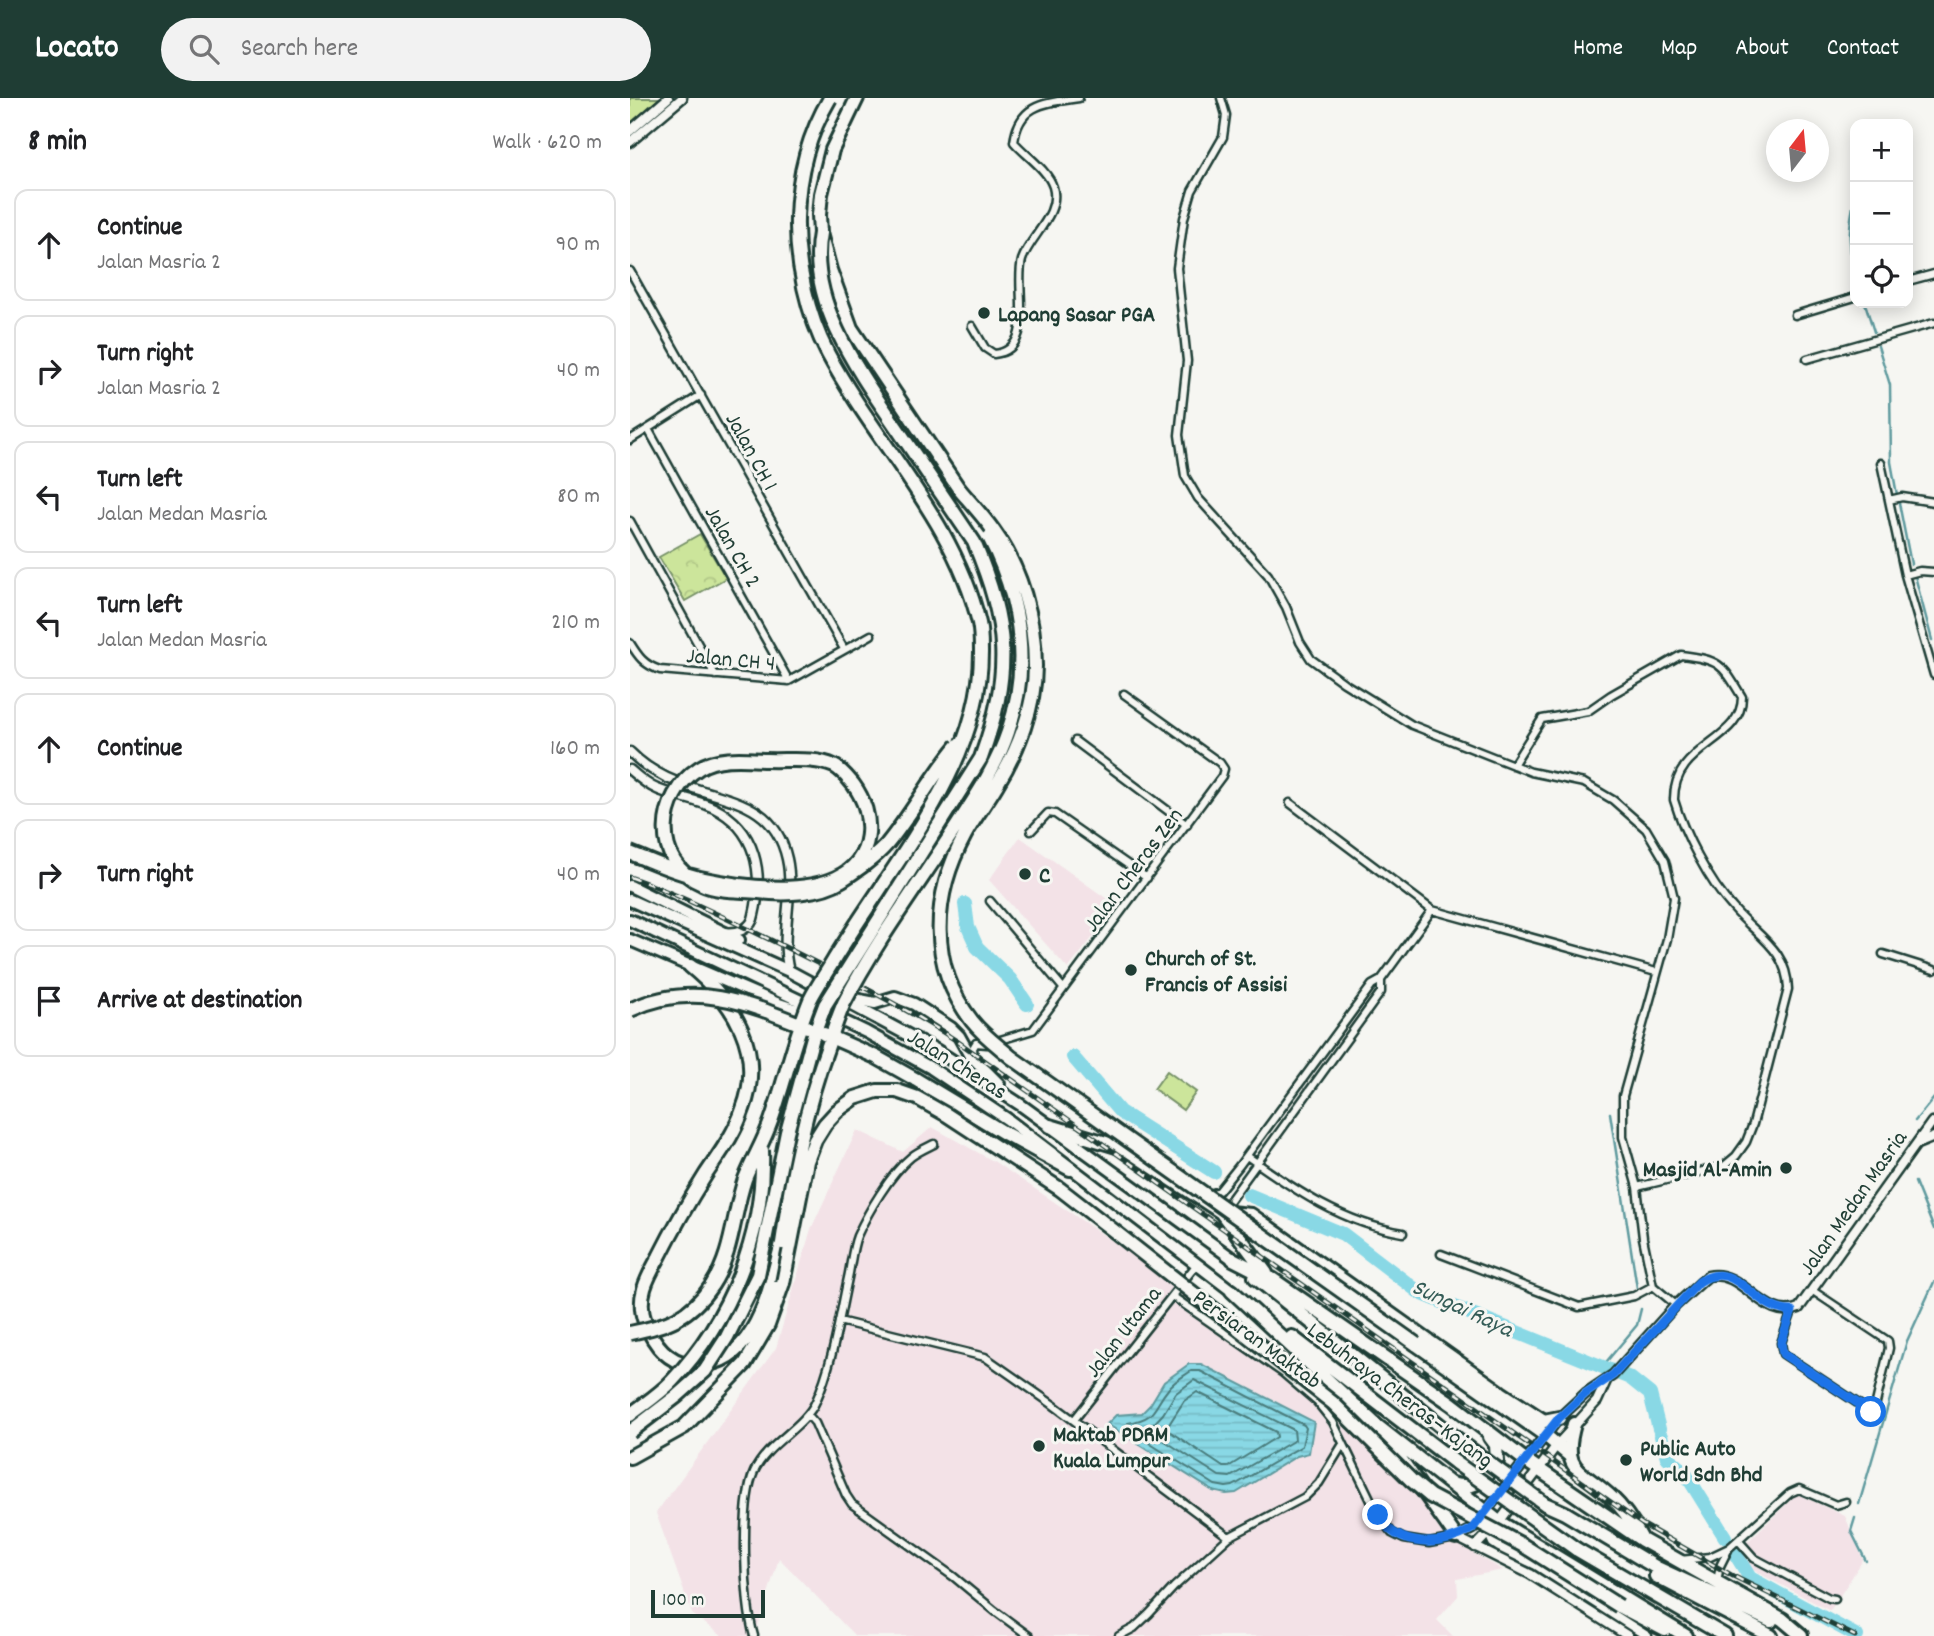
<!DOCTYPE html>
<meta charset="utf-8">
<style>
body{margin:0;font-family:Dekko,sans-serif;background:#f2f2f2;color:#202124}
.controls{position:absolute;right:21px;top:21px;display:grid;overflow:hidden;border-radius:14px;box-shadow:0 4px 18px #0003}
.controls button{width:63px;height:63px;display:grid;place-items:center;padding:0;border:0;border-bottom:2px solid #e0e0e0;background:#fff;color:#202124;font:35px sans-serif}
.compass{position:absolute;left:1136px;top:21px;width:63px;height:63px;border-radius:50%;background:#fff;box-shadow:0 4px 18px #0003;rotate:16deg}
.scale{position:absolute;left:21px;bottom:18px;width:114px;box-sizing:border-box;padding-left:7px;border:4px solid #1f3d34;border-top:0;font-size:19px;line-height:24px;white-space:nowrap;color:#1f3d34;-webkit-text-stroke:5px #f6f6f2;paint-order:stroke}
.stop{position:absolute;width:21px;height:21px;margin:-16px;border:5px solid #1a73e8;border-radius:50%;background:#fff}
.stop.end{background:#1a73e8;border-color:#fff;box-shadow:0 2px 7px #0008}
.list{margin:0;padding:0;list-style:none}
h2{display:flex;justify-content:space-between;align-items:center;height:91px;margin:0;padding:0 28px;font-size:30px}
h2 small{font-size:23px;font-weight:400;color:#757577}
.list li{display:grid;grid-template-columns:46px 1fr auto;gap:21px;align-items:center;box-sizing:border-box;height:112px;margin:0 14px 14px;padding:0 14px;border:2px solid #e0e0e0;border-radius:14px}
.list b{display:block;font-size:26px;white-space:nowrap}
.list p{margin:0;font-size:23px;white-space:nowrap;color:#757577}
.list em{font-size:23px;font-style:normal;color:#757577}
.icon{flex:none;width:38px;height:38px;fill:none;stroke:currentColor;stroke-width:2;stroke-linecap:round;stroke-linejoin:round}
.map{position:relative;flex:none;width:1304px;height:1538px;overflow:hidden}
header{display:flex;align-items:center;gap:42px;box-sizing:border-box;height:98px;padding:0 35px;background:#1f3d34;color:#fff}
header strong{font-size:33px}
nav{display:flex;gap:38px;margin-inline-start:auto;font-size:24px}
.search{width:490px;height:63px;background:#f2f2f2;display:flex;align-items:center;gap:18px;box-sizing:border-box;padding:0 24px;border-radius:38px;color:#757577;font-size:26px}
main{display:flex}
aside{flex:1;background:#fff}
.map>svg:first-child{display:block}
.built{fill:#f3e2e7}
.grass{fill:#cce59b;stroke:#769168;stroke-width:2}
.forest{fill:url(#forest-crowns);stroke:#769168;stroke-width:2}
.water{fill:url(#water-rules);stroke:#5f9a9e;stroke-width:2}
.lines{fill:none;stroke-linecap:round;stroke-linejoin:round}
.shore{stroke:#497b7b;stroke-width:2}
.stream{stroke:#5f9a9e;stroke-width:2.5}
.river{stroke:#89d8e5;stroke-width:14}
.minor-casing{stroke:#1f3d34;stroke-width:11}
.tertiary-casing{stroke:#1f3d34;stroke-width:13}
.trunk-casing{stroke:#1f3d34;stroke-width:16}
.motorway-casing{stroke:#1f3d34;stroke-width:18}
.minor{stroke:#f6f6f2;stroke-width:6}
.tertiary{stroke:#f6f6f2;stroke-width:8}
.trunk{stroke:#f6f6f2;stroke-width:10}
.motorway{stroke:#f6f6f2;stroke-width:12}
.rail-casing{stroke:#1f3d34;stroke-width:5}
.rail{stroke:#f6f6f2;stroke-width:2.5;stroke-dasharray:8;stroke-linecap:butt}
.motorway-bridge-casing{stroke:#1f3d34;stroke-width:18;stroke-linecap:butt}
.motorway-bridge{stroke:#f6f6f2;stroke-width:12}
.route{stroke:#1a73e8;stroke-width:9}
.poi-dot{fill:#1f3d34;stroke:#f6f6f2;stroke-width:2.5}
.labels{text-anchor:middle;stroke-width:6;stroke-linejoin:round;paint-order:stroke}
.poi-label{font-size:23px;font-weight:bold;fill:#1f3d34;stroke:#f6f6f2;text-anchor:start}
.street-label{font-size:23px;fill:#1f3d34;stroke:#f6f6f2}
.water-label{font-size:24px;font-style:italic;fill:#345c57;stroke:#f6f6f2}
</style>
<header>
<strong>Locato</strong>
<div class="search"><svg class="icon" aria-label="search" viewBox="0 0 24 24"><circle cx="10" cy="10" r="6"/><path d="M15 15l6 6"/></svg>Search here</div>
<nav><a>Home</a><a>Map</a><a>About</a><a>Contact</a></nav>
</header>
<main>
<aside>
<h2>8 min<small>Walk · 620 m</small></h2>
<ul class="list">
<li><svg class="icon" aria-label="ahead" viewBox="0 0 24 24"><path d="M12 20V5M6 11l6-6 6 6"/></svg><div><b>Continue</b><p>Jalan Masria 2</p></div><em>90 m</em></li>
<li><svg class="icon" aria-label="right" viewBox="0 0 24 24"><path d="M7 20v-9h11M14 6l5 5-5 5"/></svg><div><b>Turn right</b><p>Jalan Masria 2</p></div><em>40 m</em></li>
<li><svg class="icon" aria-label="left" viewBox="0 0 24 24"><path d="M17 20v-9H6M10 6l-5 5 5 5"/></svg><div><b>Turn left</b><p>Jalan Medan Masria</p></div><em>80 m</em></li>
<li><svg class="icon" aria-label="left" viewBox="0 0 24 24"><path d="M17 20v-9H6M10 6l-5 5 5 5"/></svg><div><b>Turn left</b><p>Jalan Medan Masria</p></div><em>210 m</em></li>
<li><svg class="icon" aria-label="ahead" viewBox="0 0 24 24"><path d="M12 20V5M6 11l6-6 6 6"/></svg><div><b>Continue</b></div><em>160 m</em></li>
<li><svg class="icon" aria-label="right" viewBox="0 0 24 24"><path d="M7 20v-9h11M14 6l5 5-5 5"/></svg><div><b>Turn right</b></div><em>40 m</em></li>
<li><svg class="icon" aria-label="arrive" viewBox="0 0 24 24"><path d="M6 21V4h12l-3 4 3 4H6"/></svg><div><b>Arrive at destination</b></div></li>
</ul>
</aside>
<div class="map">
<svg width="1304" height="1538" viewBox="0 0 1304 1538">
<defs>
<pattern id="forest-crowns" width="20" height="18" patternUnits="userSpaceOnUse" patternTransform="scale(1.75)"><rect width="20" height="18" fill="#cce59b"/><path d="M2 6a3 3 0 1 1 6 0M12 15a3 3 0 1 1 6 0" fill="none" stroke="#afc586"/></pattern>
<pattern id="water-rules" width="6" height="5" patternUnits="userSpaceOnUse" patternTransform="scale(1.75)"><rect width="6" height="5" fill="#89d8e5"/><path d="M0 2.5h6" fill="none" stroke="#76bac5"/></pattern>
</defs>
<rect width="100%" height="100%" fill="#f6f6f2"/>
<filter id="ink" filterUnits="userSpaceOnUse"><feTurbulence type="fractalNoise" baseFrequency=".0143" numOctaves="2"/><feDisplacementMap in="SourceGraphic" scale="14" xChannelSelector="R" yChannelSelector="G"/><feConvolveMatrix kernelMatrix="1 2 1 2 8 2 1 2 1" color-interpolation-filters="sRGB"/></filter>
<g filter="url(#ink)">
<path class="built" d="M390 739 487 808 438 871 359 782Z
M302 1029 365 1064 558 1194 634 1239 686 1281 806 1421 818 1441 873 1472 827 1481 828 1498 807 1522 823 1538H225L149 1460 125 1538H92L62 1516 26 1415 146 1250 181 1131 227 1032 273 1054Z
M1167 1396 1215 1418 1233 1462 1200 1513 1121 1471 1108 1453Z"/>
<path class="grass" d="M0 0H30L0 26Z
M537 973 566 994 553 1012 524 991Z"/>
<path class="forest" d="M70 436 96 480 55 503 29 459Z"/>
<path class="water" d="M559 1266H571L684 1324 679 1355 667 1358 606 1395 596 1396 583 1393 477 1326 486 1317 512 1315 520 1307 534 1284Z"/>
<g class="lines">
<path class="shore" d="M561 1273H570L674 1327 676 1330 672 1348 603 1388 596 1389 585 1387 497 1331 498 1325C528 1320 522 1310 539 1290 544 1283 554 1278 561 1273Z
M564 1282 664 1332 665 1342 600 1379 589 1378 518 1332 533 1316 546 1295Z
M567 1294 646 1334 647 1339 598 1369H593L536 1331 554 1303Z"/>
<path class="stream" d="M1225 99C1219 125 1217 147 1225 173
M1235 205 1244 234
M1248 248 1260 287 1261 364 1267 397
M1269 405 1281 466
M1285 478 1302 542
M980 1015 1007 1190
M1285 1023 1304 1000
M1285 1084 1304 1131
M972 1269 1007 1227 1011 1211
M1229 1406 1277 1243 1304 1184
M1225 1420 1221 1433 1236 1463"/>
<path class="river" d="M335 806 338 829 347 849 380 881 397 906
M443 959 490 1014 584 1074
M619 1097 713 1136 790 1195 1000 1280 1020 1296 1029 1331
M1031 1338 1037 1359 1054 1373 1095 1439
M1106 1457 1120 1480 1227 1538"/>
<defs>
<path id="minor" d="M591 0 596 17 593 39 562 93 554 120 547 170 557 263 549 337 555 378 568 400 638 477 656 509 670 544 681 561 714 585 782 627 901 674 954 685 983 702 1016 731 1035 763 1044 800 1037 841 993 998V1039L1007 1089 1013 1140 1023 1188 1046 1207
M0 173 214 551
M1278 183 1304 176
M1165 217 1225 199
M342 228 355 250 364 256C407 252 384 190 392 162 400 138 431 116 423 89 418 72 395 57 384 44 389 5 416 5 449 0
M1177 261 1304 225
M18 331 159 583
M0 342 71 297
M1251 365 1275 477 1304 577
M1259 402 1272 399 1304 404
M0 423 85 577
M1275 477 1290 473 1304 474
M0 545C8 558 14 567 30 572L159 583 241 537
M445 643 557 727
M883 667 912 621 958 613 981 597 1051 557C1091 562 1092 566 1112 599 1112 645 1043 646 1044 702 1054 736 1079 784 1103 810 1127 838 1157 851 1158 891L1123 1026 1116 1044 1106 1058 1094 1068 1007 1089
M660 705 802 812 1026 874
M401 733 418 715 425 716 517 780
M360 803 433 890
M1253 856 1304 872
M344 960 343 950 346 945 357 946 403 932 592 678 594 671 590 665 494 596
M617 1058C666 1093 713 1125 773 1135
M577 1097 589 1093 609 1068 742 887 751 882 802 812
M593 1112 751 894V882
M811 1156 949 1209 1004 1198 1023 1188
M542 1198 653 1275 687 1304 703 1324 748 1417 762 1435 774 1441 799 1445 825 1440
M1162 1213 1151 1245 1153 1256 1241 1314 1245 1309 1259 1250 1258 1243 1183 1193
M209 1223 355 1259 422 1306 599 1439
M178 1317 185 1325 216 1397 222 1406 324 1479 365 1513 399 1538
M444 1322 567 1166
M1108 1442 1124 1460 1199 1500 1205 1501
M1050 1462 1080 1459 1099 1450 1160 1395 1169 1391 1206 1407 1216 1404
M1087 1483 1090 1468 1098 1452
M124 1538C114 1506 110 1405 124 1374 136 1346 175 1329 186 1303 203 1265 209 1221 218 1180 221 1167 222 1151 227 1138 238 1114 260 1076 281 1059 287 1054 296 1050 304 1046
M489 1538 504 1530 519 1516 544 1489 599 1439 675 1399 689 1385 713 1346"/>
<path id="tertiary" d="M0 33 38 0
M0 44 52 0
M0 654C14 668 30 678 49 685 95 703 144 702 157 761 165 797 149 837 159 873
M0 672C8 679 17 687 27 691 45 699 66 701 84 710 126 731 134 775 124 817 122 831 107 836 94 834
M1287 1046 1304 1039
M859 1436 863 1445 869 1449 906 1467 1017 1538
M826 1439 842 1431 929 1320 956 1295 983 1277 1046 1207 1078 1178C1114 1170 1133 1225 1169 1210L1302 1024 1304 1025
M826 1439 900 1476 998 1538
M845 1449 869 1424 927 1347 967 1303 976 1283"/>
<path id="trunk" d="M0 788 109 842
M0 802 159 873 306 952 391 1007 603 1161
M0 822 236 934 301 970 377 1021 602 1193
M0 842 149 906 197 922
M215 899 245 905 265 899 284 906 321 930 329 938 339 956 369 986"/>
<path id="motorway" d="M227 0 202 52 191 96 189 117 190 135 200 172 221 230 329 391
M60 868C104 904 135 953 113 1011 105 1035 90 1055 76 1076 59 1103 43 1131 29 1159 17 1180 6 1200 15 1224 23 1244 36 1263 58 1266 124 1275 139 1194 152 1145
M285 981 376 1036 440 1071
M420 1028 496 1051 591 1114 636 1175
M599 1115 621 1117 870 1294
M603 1161 642 1181 822 1306 895 1362 1012 1442 1152 1521 1171 1537
M625 1179 837 1349
M602 1193 747 1328 869 1424 1056 1538
M662 1239 826 1365
M786 1246 915 1337 940 1358
M865 1291 914 1323 929 1320
M944 1326C930 1375 952 1371 982 1400 994 1411 1003 1425 1011 1440
M757 1342 826 1439
M0 1359 54 1329 115 1266 138 1227 153 1185
M821 1386C848 1393 851 1382 867 1363L866 1347 860 1339
M915 1406 935 1415 1027 1470 1141 1523
M946 1451 1095 1538
M1026 1478 1141 1538
M989 1508 1035 1532"/>
</defs>
<use href="#minor" class="minor-casing"/>
<use href="#tertiary" class="tertiary-casing"/>
<use href="#trunk" class="trunk-casing"/>
<use href="#motorway" class="motorway-casing"/>
<use href="#minor" class="minor"/>
<use href="#tertiary" class="tertiary"/>
<use href="#trunk" class="trunk"/>
<use href="#motorway" class="motorway"/>
<defs>
<path id="rail" d="M0 779C51 797 99 822 147 845 209 876 269 906 327 943L1012 1426 1103 1478 1225 1538"/>
</defs>
<use href="#rail" class="rail-casing"/>
<use href="#rail" class="rail"/>
<defs>
<path id="motorway-bridge" d="M329 391C341 405 353 418 363 432 391 470 405 521 405 568 405 609 388 653 366 688 356 705 344 720 335 737 302 798 298 866 342 923 353 937 367 947 381 959L786 1246
M0 755C23 764 46 775 70 780 108 788 169 797 206 780 245 762 246 717 223 686 218 680 212 672 204 668 185 659 157 663 136 662 115 661 88 658 69 670 27 697 21 765 72 786 89 794 111 792 129 794 155 797 190 796 212 782 227 772 245 760 257 746 283 714 302 678 328 647
M0 912C63 882 118 905 177 929
M194 936 246 959 285 981
M152 1145C162 1077 175 1010 199 945 204 932 208 918 214 905 246 843 290 785 328 726 347 697 367 667 378 634 401 566 391 501 359 439
M153 1185 177 1063 185 1042 195 1026 207 1013 225 1000 247 993H267L287 1000 317 1017 430 1091 488 1136 703 1305 781 1382 800 1398 894 1448 989 1508
M0 1235C36 1228 60 1220 82 1187 103 1155 103 1116 115 1081 123 1061 134 1043 141 1023 155 983 164 941 180 902 187 888 197 874 205 860 261 767 352 666 351 553 351 543 351 534 349 525 325 423 246 346 198 256 177 216 166 165 167 120 168 78 178 37 200 0
M0 1317C14 1306 30 1296 42 1283 100 1222 135 1136 132 1052
M0 1334 47 1298 75 1273 97 1239 128 1177 157 1034 183 939 195 907 351 660C382 574 379 528 344 444 321 410 298 376 275 342 237 285 176 208 190 135
M837 1349 915 1406
M826 1365 946 1451"/>
</defs>
<use href="#motorway-bridge" class="motorway-bridge-casing"/>
<use href="#motorway-bridge" class="motorway-bridge"/>
</g>
</g>
<g class="lines" filter="url(#ink)">
<path class="route" d="M748 1417C768 1452 812 1449 842 1431L929 1320 956 1295 983 1277 1069 1184C1106 1158 1124 1214 1162 1213L1151 1245 1153 1256 1241 1314"/>
</g>
<g class="poi-dot">
<circle cx="354" cy="215" r="7"/>
<circle cx="395" cy="776" r="7"/>
<circle cx="501" cy="872" r="7"/>
<circle cx="1156" cy="1070" r="7"/>
<circle cx="409" cy="1348" r="7"/>
<circle cx="996" cy="1362" r="7"/>
</g>
<g class="labels">
<g class="poi-label">
<text x="368" y="223">Lapang Sasar PGA</text>
<text x="409" y="784">C</text>
<text x="515" y="867">Church of St.<tspan x="515" dy="26">Francis of Assisi</tspan></text>
<text x="1142" y="1078" text-anchor="end">Masjid Al-Amin</text>
<text x="423" y="1343">Maktab PDRM<tspan x="423" dy="26">Kuala Lumpur</tspan></text>
<text x="1010" y="1357">Public Auto<tspan x="1010" dy="26">World Sdn Bhd</tspan></text>
</g>
<g class="street-label">
<text transform="translate(123 353) rotate(61)" y="8">Jalan CH 1</text>
<text transform="translate(104 448) rotate(60)" y="8">Jalan CH 2</text>
<text transform="translate(101 560) rotate(5)" y="8">Jalan CH 4</text>
<text transform="translate(502 771) rotate(-53)" y="8">Jalan Cheras Zen</text>
<text transform="translate(328 965) rotate(32)" y="8">Jalan Cheras</text>
<text transform="translate(1222 1104) rotate(-55)" y="8">Jalan Medan Masria</text>
<text transform="translate(492 1233) rotate(-52)" y="8">Jalan Utama</text>
<text transform="translate(628 1240) rotate(36)" y="8">Persiaran Maktab</text>
<text transform="translate(771 1296) rotate(37)" y="8">Lebuhraya Cheras–Kajang</text>
</g>
<g class="water-label">
<text transform="translate(833 1209) rotate(25)" y="8">Sungai Raya</text>
</g>
</g>
</svg>
<div class="controls">
<button>+</button>
<button>−</button>
<button><svg class="icon" aria-label="locate" viewBox="0 0 24 24"><circle cx="12" cy="12" r="6"/><path d="M12 2v4M12 18v4M2 12h4M18 12h4"/></svg></button>
</div>
<svg class="compass" viewBox="-18 -18 36 36"><path d="M0-13l5 13h-10z" fill="#e53935"/><path d="M0 13l5-13h-10z" fill="#757577"/></svg>
<div class="scale">100 m</div>
<div class="stop" style="left:1241px;top:1314px"></div>
<div class="stop end" style="left:748px;top:1417px"></div>
</div>
</main>
